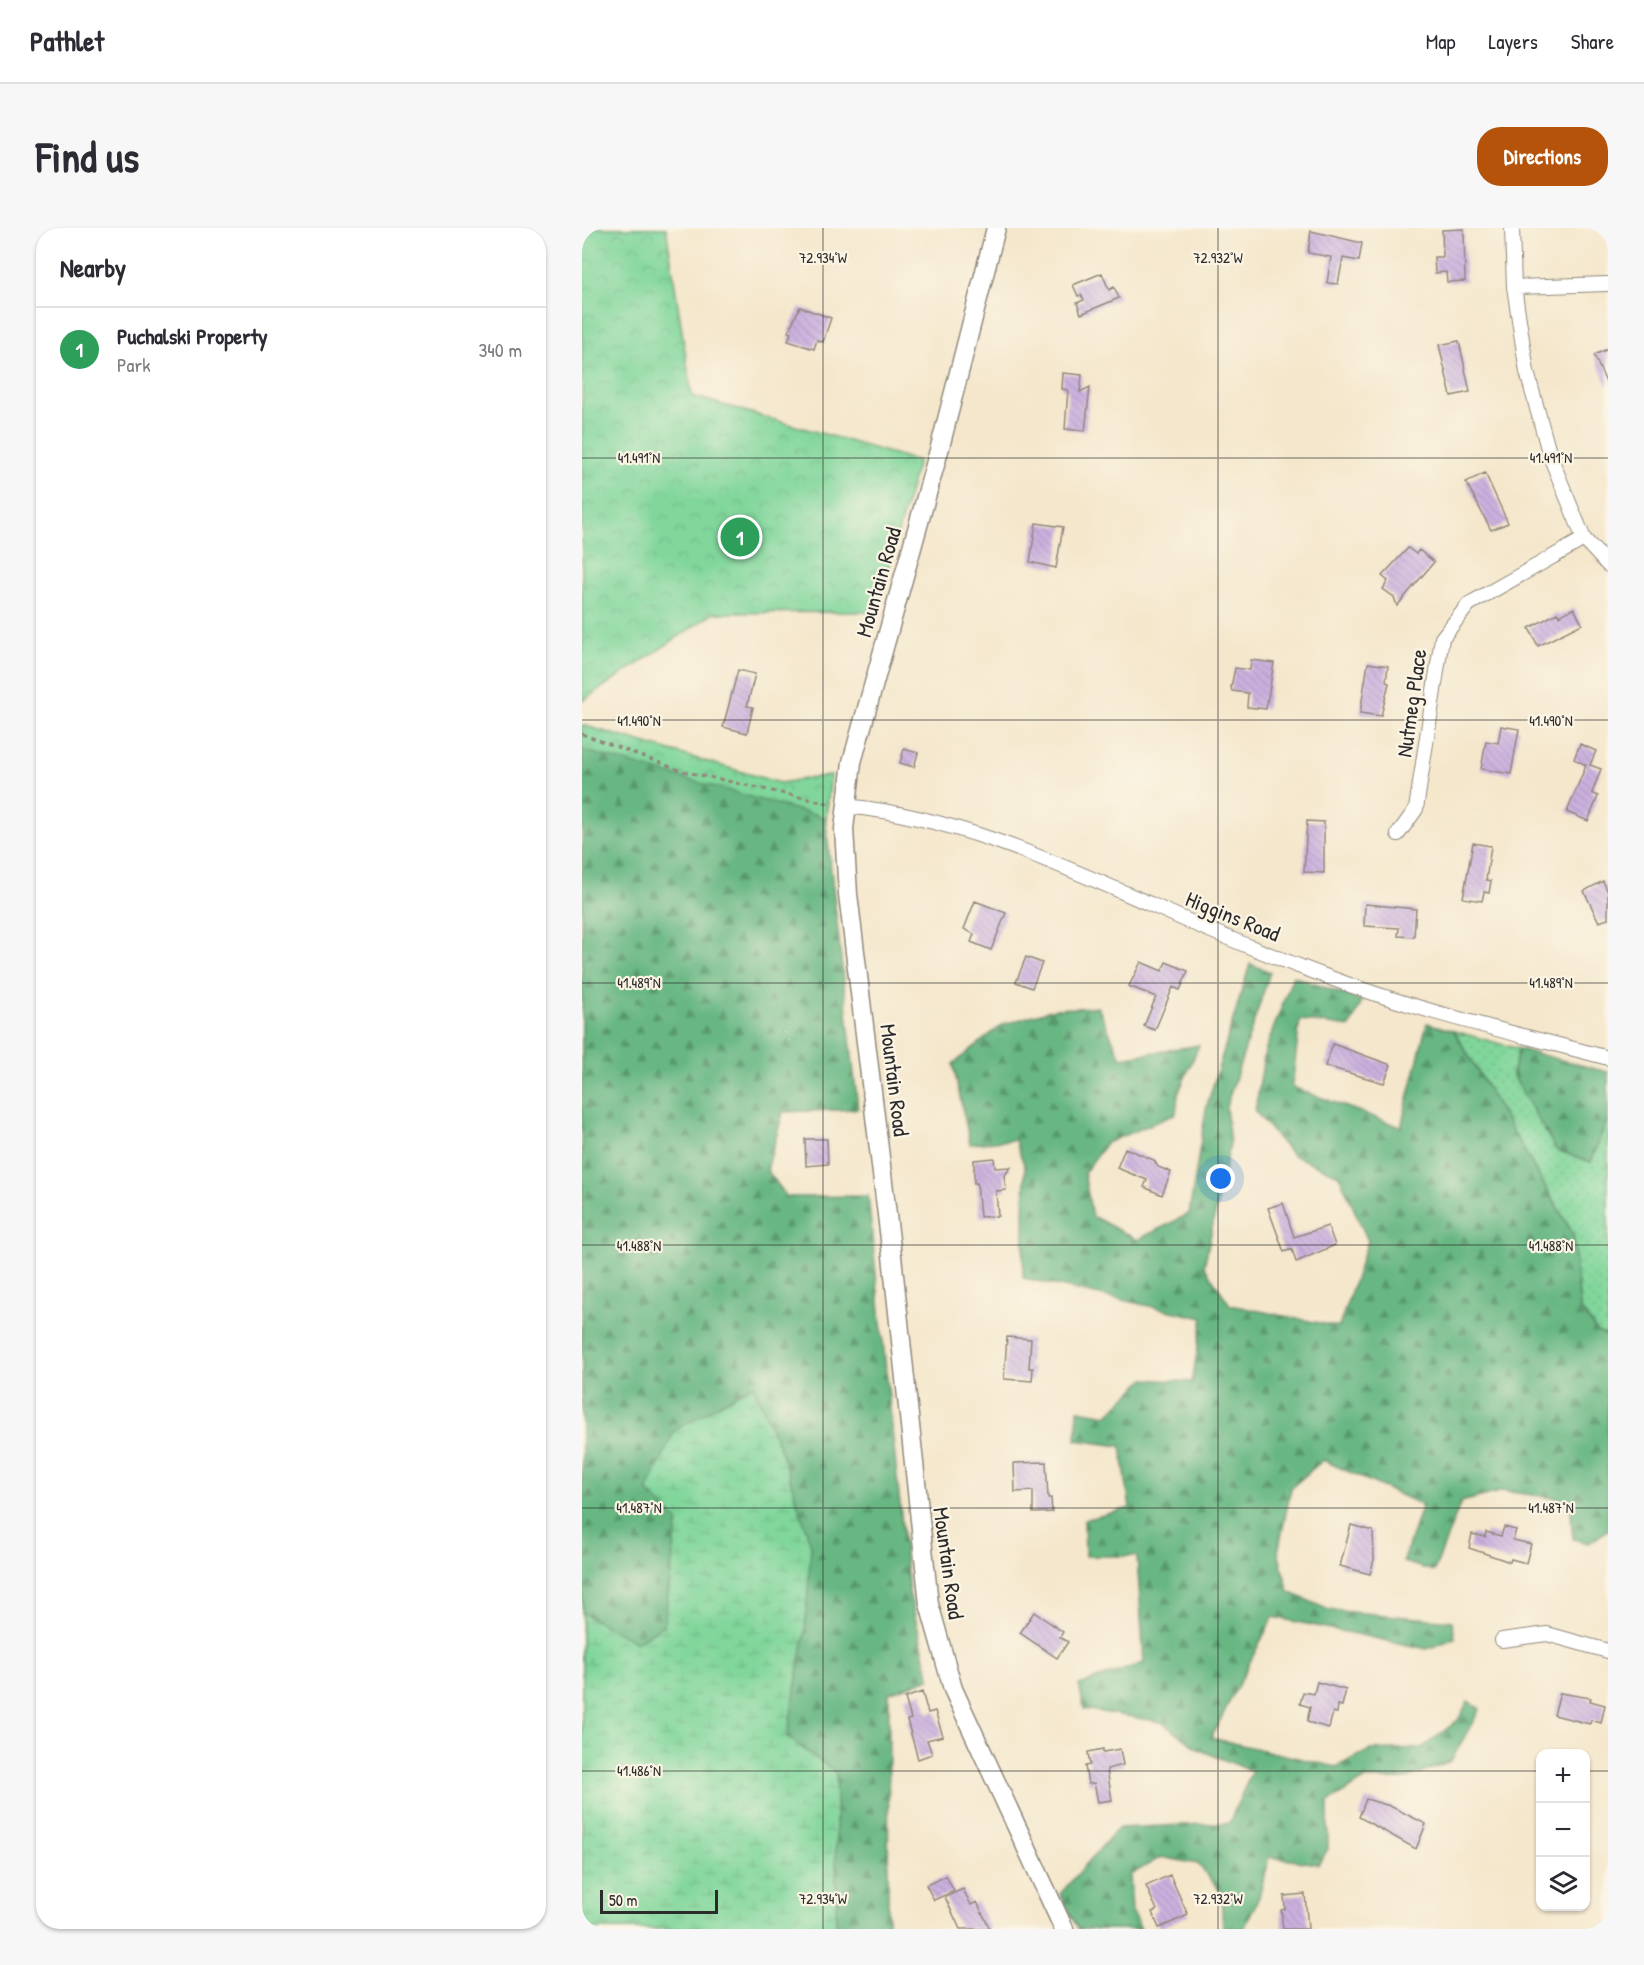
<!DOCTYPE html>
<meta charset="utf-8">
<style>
body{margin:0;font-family:"Patrick Hand",sans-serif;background:#f7f7f7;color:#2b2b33}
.controls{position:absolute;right:18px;bottom:18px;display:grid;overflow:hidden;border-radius:12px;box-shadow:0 2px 4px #0004}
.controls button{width:54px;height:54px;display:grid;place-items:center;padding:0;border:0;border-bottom:2px solid #e1e1e2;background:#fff;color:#2b2b33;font:30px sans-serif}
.scale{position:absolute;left:18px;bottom:15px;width:118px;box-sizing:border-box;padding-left:6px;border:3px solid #2b2b2b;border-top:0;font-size:16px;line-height:21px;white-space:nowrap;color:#2b2b2b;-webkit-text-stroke:4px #fcf5e5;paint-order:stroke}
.you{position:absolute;left:639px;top:951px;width:21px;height:21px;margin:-15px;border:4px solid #fff;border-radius:50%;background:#1a73e8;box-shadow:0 0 0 9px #1a73e833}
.badge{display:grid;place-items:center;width:39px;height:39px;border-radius:50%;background:#b45309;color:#fff;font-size:20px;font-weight:700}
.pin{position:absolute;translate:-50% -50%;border:3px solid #fff;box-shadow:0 2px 6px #0006}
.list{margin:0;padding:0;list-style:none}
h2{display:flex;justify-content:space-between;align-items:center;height:78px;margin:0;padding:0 24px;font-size:26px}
h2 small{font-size:20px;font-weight:400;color:#7c7c81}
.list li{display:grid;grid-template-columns:39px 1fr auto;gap:18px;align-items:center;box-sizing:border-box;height:84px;padding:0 24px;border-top:2px solid #e1e1e2}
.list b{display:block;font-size:22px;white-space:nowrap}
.list p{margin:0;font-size:20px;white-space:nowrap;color:#7c7c81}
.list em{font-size:20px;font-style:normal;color:#7c7c81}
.icon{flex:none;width:33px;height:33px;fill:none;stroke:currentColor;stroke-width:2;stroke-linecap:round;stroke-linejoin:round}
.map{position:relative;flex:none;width:1026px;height:1701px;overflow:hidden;border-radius:24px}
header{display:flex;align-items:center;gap:36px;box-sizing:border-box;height:84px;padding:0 30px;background:#fff;border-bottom:2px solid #e1e1e2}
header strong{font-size:28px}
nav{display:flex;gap:33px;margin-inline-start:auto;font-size:21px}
.intro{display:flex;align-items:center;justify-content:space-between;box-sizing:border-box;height:144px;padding:0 36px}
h1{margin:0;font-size:42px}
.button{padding:15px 27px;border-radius:24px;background:#b45309;color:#fff;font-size:21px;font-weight:700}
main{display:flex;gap:36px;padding:0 36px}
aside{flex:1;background:#fff;border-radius:24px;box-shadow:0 2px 4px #0004}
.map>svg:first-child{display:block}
.grass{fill:url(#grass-dots);stroke:#568063;stroke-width:1.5}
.forest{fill:url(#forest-firs);stroke:#4a7157;stroke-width:1.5}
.wetland{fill:url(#wetland-marsh);stroke:#568063;stroke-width:1.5}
.park{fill:url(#park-crowns);stroke:#568063;stroke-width:1.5}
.building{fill:url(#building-back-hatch)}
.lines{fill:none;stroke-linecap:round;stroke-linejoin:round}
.street-casing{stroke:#90897c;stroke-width:16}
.secondary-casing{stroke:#90897c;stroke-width:21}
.path{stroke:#90897c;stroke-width:3;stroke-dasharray:4.5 4.5;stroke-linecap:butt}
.street{stroke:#fff;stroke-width:14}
.secondary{stroke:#fff;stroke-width:18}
.ticks{fill:none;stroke:#2b2b2b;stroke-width:1.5;stroke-opacity:0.45}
.labels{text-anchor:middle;stroke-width:4.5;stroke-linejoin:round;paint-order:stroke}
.street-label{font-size:22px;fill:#2b2b2b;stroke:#fcf5e5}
.ticks-label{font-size:15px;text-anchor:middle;fill:#2b2b2b;stroke:#fcf5e5;stroke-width:4.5;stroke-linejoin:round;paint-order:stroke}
</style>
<header>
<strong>Pathlet</strong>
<nav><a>Map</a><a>Layers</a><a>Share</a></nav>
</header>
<div class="intro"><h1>Find us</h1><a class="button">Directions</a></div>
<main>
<aside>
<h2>Nearby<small></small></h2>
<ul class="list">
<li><span class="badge" style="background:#2e9e5b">1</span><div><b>Puchalski Property</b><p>Park</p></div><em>340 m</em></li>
</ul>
</aside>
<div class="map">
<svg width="1026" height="1701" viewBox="0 0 1026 1701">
<defs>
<pattern id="grass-dots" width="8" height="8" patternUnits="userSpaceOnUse" patternTransform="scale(1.5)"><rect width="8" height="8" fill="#80d69b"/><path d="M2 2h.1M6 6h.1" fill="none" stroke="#6fb886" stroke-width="1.8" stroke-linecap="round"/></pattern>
<pattern id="forest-firs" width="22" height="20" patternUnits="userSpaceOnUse" patternTransform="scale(1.5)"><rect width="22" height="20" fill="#68b783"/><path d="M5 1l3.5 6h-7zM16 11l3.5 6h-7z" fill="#56956b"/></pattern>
<pattern id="wetland-marsh" width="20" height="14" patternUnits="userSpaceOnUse" patternTransform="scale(1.5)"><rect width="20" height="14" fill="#80d69b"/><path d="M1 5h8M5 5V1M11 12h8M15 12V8" fill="none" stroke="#6fb886"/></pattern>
<pattern id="park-crowns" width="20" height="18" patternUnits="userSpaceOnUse" patternTransform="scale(1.5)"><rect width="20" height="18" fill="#80d69b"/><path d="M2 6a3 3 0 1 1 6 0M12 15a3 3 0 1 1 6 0" fill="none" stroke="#6fb886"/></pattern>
<pattern id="building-back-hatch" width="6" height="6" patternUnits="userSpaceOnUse" patternTransform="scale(1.5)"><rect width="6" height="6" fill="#cbb1df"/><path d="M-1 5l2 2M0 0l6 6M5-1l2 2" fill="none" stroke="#ae98c0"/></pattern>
</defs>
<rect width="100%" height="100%" fill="#fcf5e5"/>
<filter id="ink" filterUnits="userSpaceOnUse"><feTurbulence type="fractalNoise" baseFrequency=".0167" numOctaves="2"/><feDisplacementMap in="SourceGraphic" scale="12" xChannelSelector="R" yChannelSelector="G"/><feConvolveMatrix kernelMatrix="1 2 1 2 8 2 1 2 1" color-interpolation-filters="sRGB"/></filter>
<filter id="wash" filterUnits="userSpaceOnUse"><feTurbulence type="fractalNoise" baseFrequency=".008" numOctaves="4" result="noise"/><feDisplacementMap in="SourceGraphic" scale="24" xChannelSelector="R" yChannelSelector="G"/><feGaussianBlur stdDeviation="1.35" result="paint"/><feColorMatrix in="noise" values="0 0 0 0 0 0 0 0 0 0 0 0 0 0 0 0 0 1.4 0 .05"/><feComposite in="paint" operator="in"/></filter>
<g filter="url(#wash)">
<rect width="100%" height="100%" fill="#f4e7cc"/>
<path class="grass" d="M872 803 937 821 930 846 1009 934 1026 889V1108L1015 1104 998 1080 991 1006Z"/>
<path class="forest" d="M0 521 243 589 276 881 201 884 185 942 205 969 286 968 327 1364 348 1450 307 1465 306 1701H254V1545L205 1509 223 1403 229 1318 200 1226 171 1157 96 1293 82 1397 54 1415 0 1385Z
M668 736 688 744 644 879 648 916 622 1038 648 1077 757 1099 786 1013 757 947 710 927 673 883 683 823 711 748 780 773 768 799 718 792 710 859 819 899 845 795 872 803 991 1006 998 1080 1015 1104 1026 1108V1302L1007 1315 991 1311 988 1272 921 1263 879 1274 852 1343 821 1334 840 1277 741 1232 709 1260 696 1324 707 1364 747 1382 870 1393 873 1410 845 1421 691 1389 629 1510 754 1539 788 1522 840 1520 876 1492 886 1473 898 1481 869 1533 823 1551H784L746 1574V1621L736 1636 687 1629 677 1669 662 1701H641L639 1664 616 1636 579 1629 548 1647 550 1684 559 1701H496L478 1666 536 1600 647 1595 670 1543 618 1522 579 1494 502 1481 497 1457 562 1435 555 1328H503L502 1292 548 1280 539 1218 494 1212 496 1182 525 1187 563 1151 610 1154 621 1090 441 1050 443 939 433 912 388 916 371 836 420 797 472 781 516 779 539 830 617 817 596 866 594 886 524 915 502 945 510 988 555 1012 607 986 624 881Z
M937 821 1026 844V889L1009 934 974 922 930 846Z"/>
<path class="wetland" d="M171 1157 200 1226 229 1318 223 1403 205 1509 254 1545V1701H0V1385L54 1415 82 1397 96 1293 65 1263 93 1202Z"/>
<path class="park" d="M0 0H84L110 168 336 233 294 384 132 385 0 473Z
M0 497 198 555 249 547 244 590 0 522Z"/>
<g id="blocks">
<path class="building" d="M882 1 883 53 865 54 864 44 853 45 852 29H861L860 2Z
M729 3 780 15 777 33 761 30 756 56 745 55 749 29 726 25Z
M520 45 527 62 532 59 537 70 499 86 495 75 502 72 499 67 496 68 491 57Z
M218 79 249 90 241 114 235 112 232 121 206 113 209 105 206 104Z
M877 113 888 164 869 168 857 117Z
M1026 121V159L1012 127Z
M481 145 500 147 498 164 508 159 503 203 483 201 486 162 480 161Z
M903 245 926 295 909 302 884 254Z
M454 295 481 299 474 340 448 334Z
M826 320 834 326 837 322 852 334 815 378 812 369 801 361 806 353 800 348Z
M992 380 1000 396 956 418 947 400 975 385 977 388Z
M669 432 692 435 684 481 665 479 666 465 650 463 649 459 653 440 668 442Z
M786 435 806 438 804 454 807 455 799 488 778 485Z
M156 442 173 446 165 478 171 479 165 505 141 499Z
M919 498 937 501 929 546 899 541 904 513 916 515Z
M998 516 1014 523 1008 537 1019 541 1010 565 1016 568 1006 593 985 584 1004 537 992 531Z
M322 521 336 525 332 539 318 535Z
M725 593 742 594V645L722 644Z
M891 615 909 618 904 652 909 653 907 665 902 664 900 673 881 670Z
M1021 653 1026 664V691L1017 694 1002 663Z
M393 673 424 685 409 722 389 714 392 706 382 701Z
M783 676 834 681 832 709 816 708 817 700 782 698Z
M444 729 460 735 450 760 434 754Z
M559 734 580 743 584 734 606 743 598 762 591 759 573 802 562 798 574 769 547 758Z
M751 816 809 837 802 855 743 838Z
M223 911H245L246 936 224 938Z
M543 920 572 932 576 939 589 944 580 967 562 959 565 952 535 940Z
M412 930 413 940 429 939 422 948 424 962 414 963 416 988 398 989 395 955H392V932Z
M701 975 712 1009 746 998 753 1017 714 1034 710 1021 702 1024 686 980Z
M425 1109 449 1111 447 1140H451L450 1153 422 1151Z
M464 1234 466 1270H469L470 1284 451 1285V1263L433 1264 432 1235Z
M769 1297 791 1303 792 1332 788 1346 758 1338Z
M922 1299 934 1302 931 1312 949 1316 944 1335 929 1331 928 1334 887 1320 890 1306 903 1309 904 1304 919 1308Z
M452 1384 481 1404 478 1409 486 1414 475 1430 438 1405Z
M735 1454 764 1462 760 1478 756 1477 755 1485 751 1484 747 1500 725 1494 728 1479 718 1476 721 1464 732 1466Z
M340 1464 346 1485 353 1483 361 1508 345 1512 350 1526 336 1531 325 1492 329 1491 323 1470Z
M978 1465 1009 1470 1008 1473 1023 1477 1019 1495 1009 1492 1008 1496 972 1487Z
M521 1521V1524L538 1521 541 1537 525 1541 530 1572 516 1574 512 1555 506 1556 503 1538 508 1537 506 1524Z
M784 1571 808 1578 844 1596 834 1621 777 1589Z
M588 1647 606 1687 577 1700 570 1684 575 1682 564 1658Z
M364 1648 372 1663 352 1672 344 1657Z
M381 1661 389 1677 395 1674 408 1701H378L363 1669Z
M723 1666 726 1701H701L699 1682 703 1681 702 1668Z"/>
</g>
</g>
<g filter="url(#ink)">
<use href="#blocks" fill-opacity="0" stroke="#90897c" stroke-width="1.5"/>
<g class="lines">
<defs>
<path id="street" d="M930 0 932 59 945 144 968 228 1002 311 1026 337
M932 59 1026 56
M263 578C370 588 470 633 568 676 625 702 684 726 743 748 835 783 932 805 1026 830
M816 606 834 581 860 410 887 376 1002 311
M920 1412 965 1406 1026 1423"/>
<path id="secondary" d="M414 0 358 219 270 534 262 601 266 666 310 1028 347 1376 371 1461 482 1701"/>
</defs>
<use href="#street" class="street-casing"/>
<use href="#secondary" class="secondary-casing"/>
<path class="path" d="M0 506 100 543 249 576"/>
<use href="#street" class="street"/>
<use href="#secondary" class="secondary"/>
</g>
</g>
<path class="ticks" d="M241 0V1701M636 0V1701M0 230H1026M0 492H1026M0 755H1026M0 1017H1026M0 1280H1026M0 1543H958M1004 1543H1026"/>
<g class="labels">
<g class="street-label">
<text transform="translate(296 354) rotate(-74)" y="8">Mountain Road</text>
<text transform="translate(829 475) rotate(-82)" y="8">Nutmeg Place</text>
<text transform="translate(651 688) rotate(22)" y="8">Higgins Road</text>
<text transform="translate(313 852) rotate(83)" y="8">Mountain Road</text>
<text transform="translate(367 1335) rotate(82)" y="8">Mountain Road</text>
</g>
</g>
<g class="ticks-label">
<text x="241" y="35">72.934°W</text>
<text x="636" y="35">72.932°W</text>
<text x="57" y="235">41.491°N</text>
<text x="969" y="235">41.491°N</text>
<text x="57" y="498">41.490°N</text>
<text x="969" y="498">41.490°N</text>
<text x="57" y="760">41.489°N</text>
<text x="969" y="760">41.489°N</text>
<text x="57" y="1023">41.488°N</text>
<text x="969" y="1023">41.488°N</text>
<text x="57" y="1285">41.487°N</text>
<text x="969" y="1285">41.487°N</text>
<text x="57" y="1548">41.486°N</text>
<text x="241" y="1676">72.934°W</text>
<text x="636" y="1676">72.932°W</text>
</g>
</svg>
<div class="controls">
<button>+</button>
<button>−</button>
<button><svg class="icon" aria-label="layers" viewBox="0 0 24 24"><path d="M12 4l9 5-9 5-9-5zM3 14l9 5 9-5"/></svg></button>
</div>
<div class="scale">50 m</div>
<div class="you"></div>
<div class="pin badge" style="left:158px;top:309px;background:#2e9e5b">1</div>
</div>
</main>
